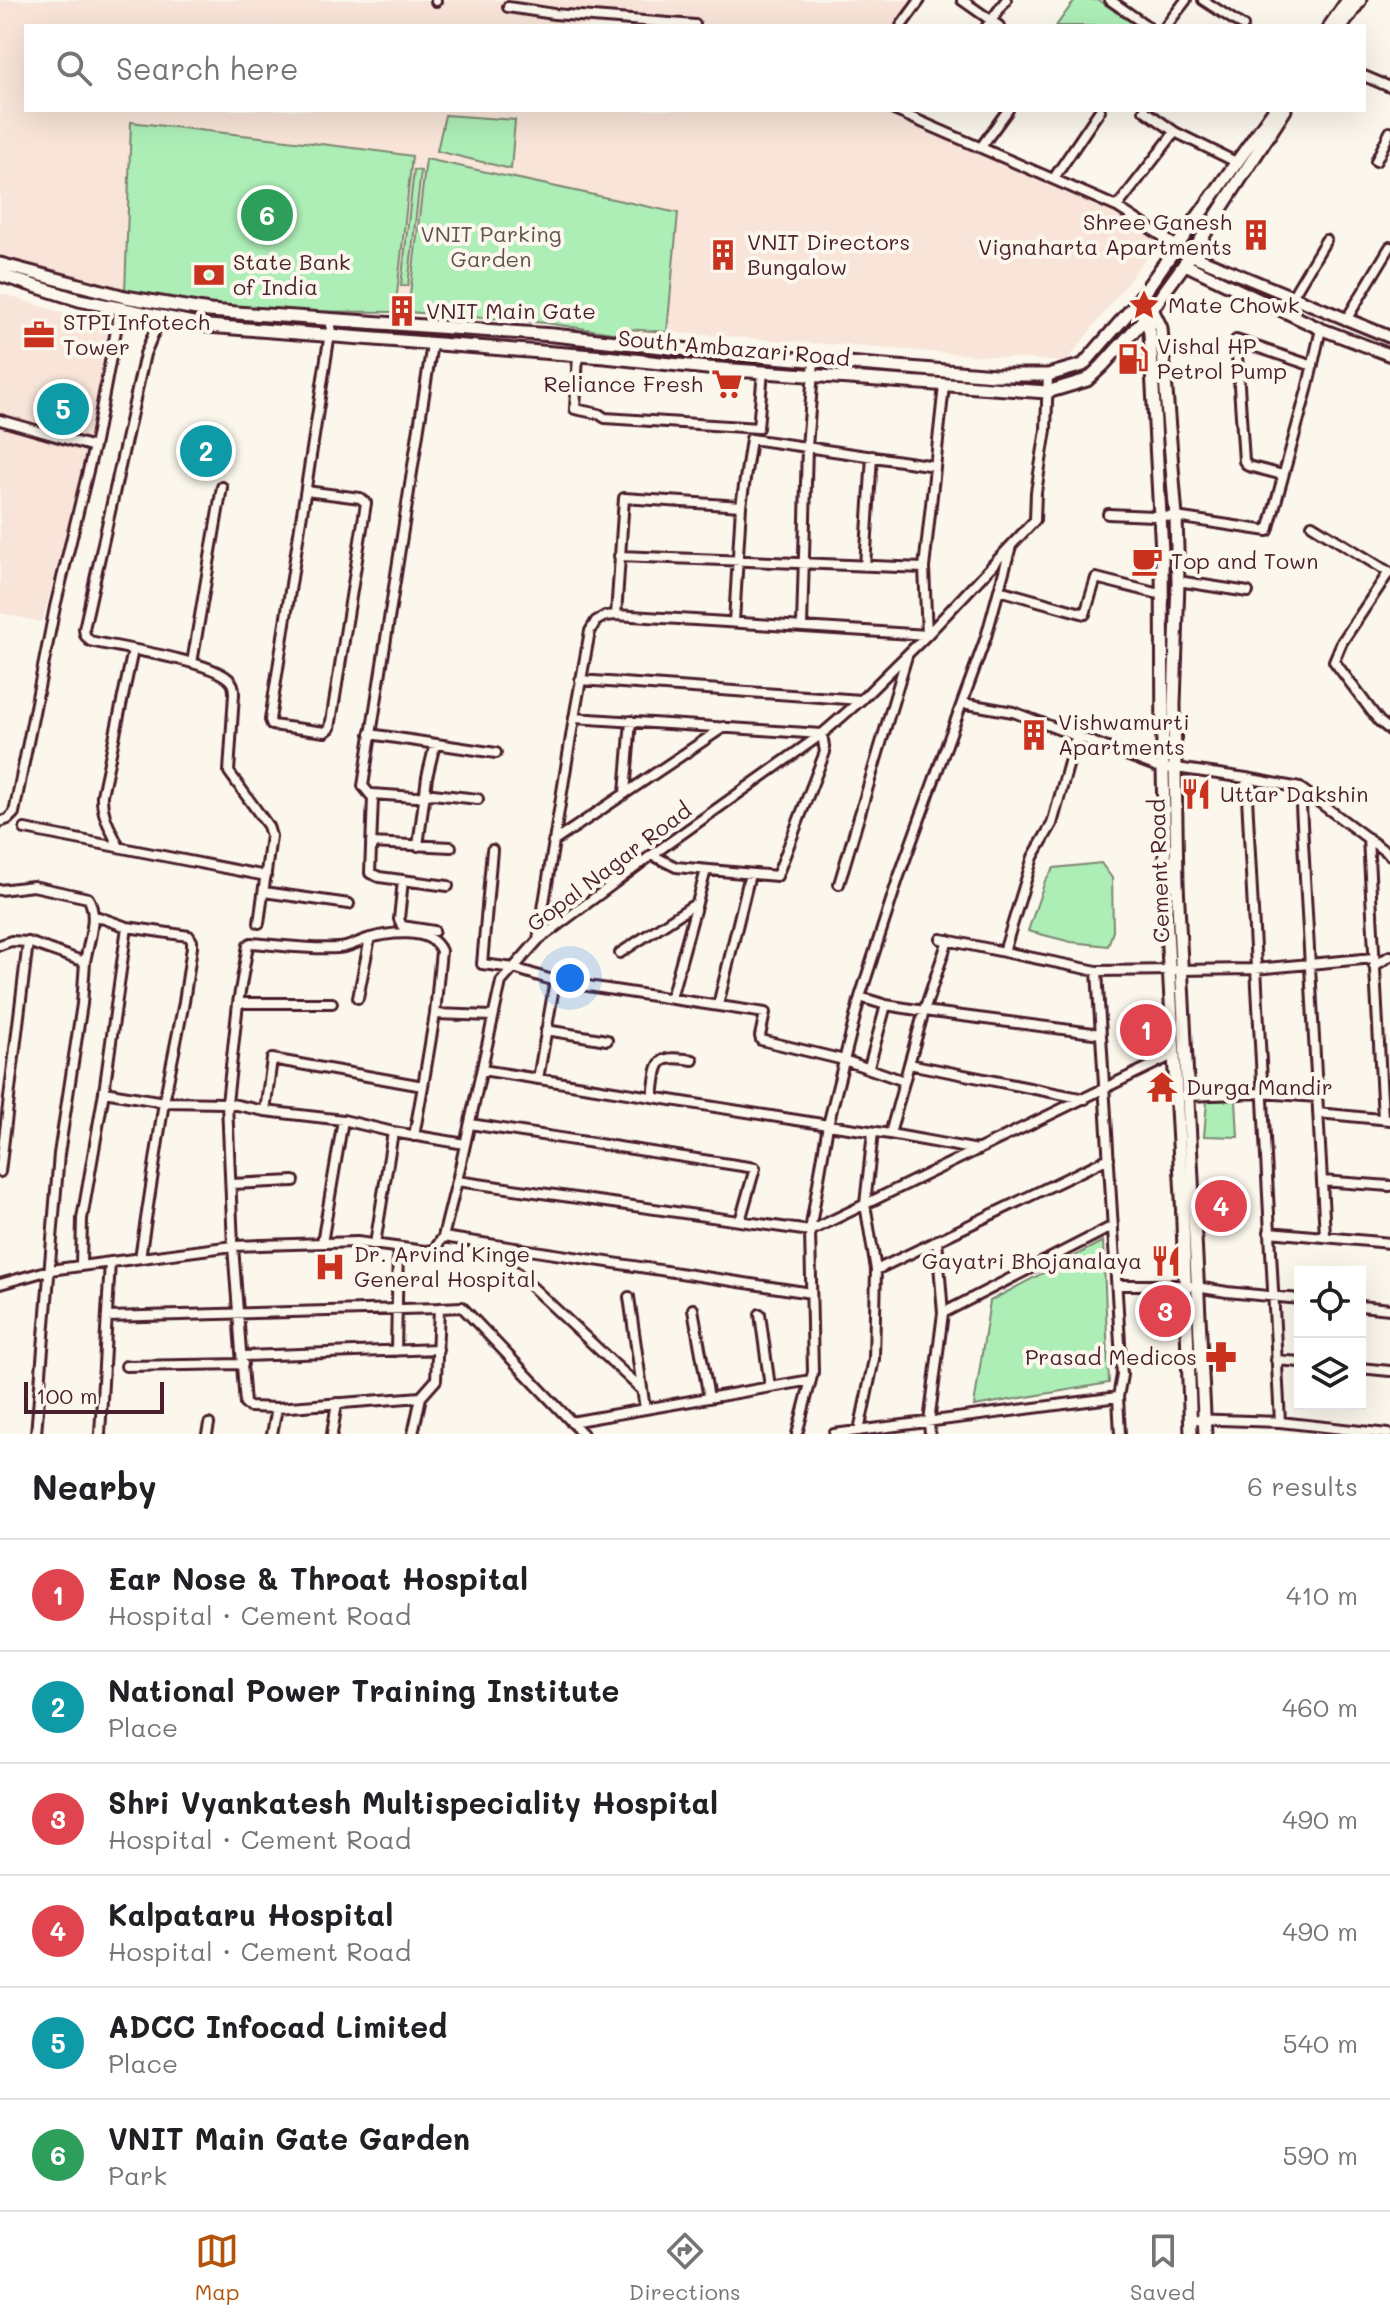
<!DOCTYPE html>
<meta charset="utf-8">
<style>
body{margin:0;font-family:Mali,sans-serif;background:#f6f6f6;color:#202124}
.controls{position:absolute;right:24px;bottom:24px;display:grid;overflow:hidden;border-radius:0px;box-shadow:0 8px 32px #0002}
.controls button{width:72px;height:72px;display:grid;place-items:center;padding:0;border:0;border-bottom:2px solid #e0e0e0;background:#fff;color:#202124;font:40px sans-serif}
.scale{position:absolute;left:24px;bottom:20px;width:140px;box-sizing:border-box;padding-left:8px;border:4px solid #4a1f2b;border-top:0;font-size:22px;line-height:28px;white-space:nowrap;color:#4a1f2b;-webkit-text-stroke:6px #fbf7ec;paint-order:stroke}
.you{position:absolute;left:570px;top:978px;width:28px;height:28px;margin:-20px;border:6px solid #fff;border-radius:50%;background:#1a73e8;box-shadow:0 0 0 12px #1a73e833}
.badge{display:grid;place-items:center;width:52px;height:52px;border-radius:50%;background:#b45309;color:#fff;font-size:26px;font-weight:700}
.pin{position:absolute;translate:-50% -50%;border:4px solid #fff;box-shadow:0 2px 8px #0006}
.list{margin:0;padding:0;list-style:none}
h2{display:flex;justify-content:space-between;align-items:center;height:104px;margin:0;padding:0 32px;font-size:34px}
h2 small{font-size:26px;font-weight:400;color:#757577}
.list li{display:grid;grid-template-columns:52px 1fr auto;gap:24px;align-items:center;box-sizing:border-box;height:112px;padding:0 32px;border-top:2px solid #e0e0e0}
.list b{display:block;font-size:30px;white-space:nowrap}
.list p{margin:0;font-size:26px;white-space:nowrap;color:#757577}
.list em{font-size:26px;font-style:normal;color:#757577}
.icon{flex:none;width:44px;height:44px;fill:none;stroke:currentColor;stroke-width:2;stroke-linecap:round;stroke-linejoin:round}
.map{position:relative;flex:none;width:1390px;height:1434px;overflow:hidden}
.search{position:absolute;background:#fff;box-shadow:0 8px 32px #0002;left:24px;right:24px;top:24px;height:88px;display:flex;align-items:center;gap:20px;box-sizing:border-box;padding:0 28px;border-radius:0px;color:#757577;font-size:30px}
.sheet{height:776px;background:#fff}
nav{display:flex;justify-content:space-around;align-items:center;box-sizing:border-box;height:112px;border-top:2px solid #e0e0e0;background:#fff;font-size:22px;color:#757577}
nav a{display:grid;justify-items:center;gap:4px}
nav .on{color:#b45309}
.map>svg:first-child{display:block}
.built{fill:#f8e4d8}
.green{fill:#adeeb7;stroke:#7c8671;stroke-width:2}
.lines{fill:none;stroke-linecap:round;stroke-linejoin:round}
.minor-casing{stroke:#4a1f2b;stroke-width:14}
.tertiary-casing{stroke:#4a1f2b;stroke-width:16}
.secondary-casing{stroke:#4a1f2b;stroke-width:17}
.minor{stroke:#fbf7ec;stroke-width:8}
.tertiary{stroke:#fbf7ec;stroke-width:10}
.secondary{stroke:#fbf7ec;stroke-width:11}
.labels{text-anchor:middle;stroke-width:8;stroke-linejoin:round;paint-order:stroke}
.poi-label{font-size:22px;fill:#4a1f2b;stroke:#fbf7ec;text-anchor:start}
.park-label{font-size:22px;fill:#63534e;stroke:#fbf7ec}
.street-label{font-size:22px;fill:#4a1f2b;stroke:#fbf7ec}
</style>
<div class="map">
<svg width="1390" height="1434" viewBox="0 0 1390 1434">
<rect width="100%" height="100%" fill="#fbf7ec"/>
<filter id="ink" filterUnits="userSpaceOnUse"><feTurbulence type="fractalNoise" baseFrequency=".0125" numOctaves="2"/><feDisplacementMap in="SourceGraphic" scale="16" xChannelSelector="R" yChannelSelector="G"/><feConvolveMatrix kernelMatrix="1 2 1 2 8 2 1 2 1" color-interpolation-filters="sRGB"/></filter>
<g filter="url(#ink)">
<path class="built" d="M0 0H911L893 26H26V110H876L1165 233 1066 362 667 332 626 335 537 322 395 312 268 311 125 293 0 255Z
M0 293 119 331 42 622 0 613Z"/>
<path class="green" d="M1075 0H1098L1138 26H1056Z
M445 115 515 120 511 169 437 151Z
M131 122C225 134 319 142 412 156L395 312 268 311 125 293Z
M426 159 678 213 667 332 627 329 626 335 546 323 408 312Z
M414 170 421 171 408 286H401Z
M1101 863 1112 878 1113 931 1108 946 1071 942 1028 931 1045 881 1054 868Z
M1236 1100 1238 1137 1204 1136 1207 1101Z
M1103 1241 1109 1383 974 1406 990 1301Z"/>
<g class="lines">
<defs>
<path id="minor" d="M962 0 999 26
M1110 0 1147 26
M1203 0 1243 26
M436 1V0
M508 7 554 14 695 25
M901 26 920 0
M987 26 1006 0
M1166 26 1186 0
M1364 76 1390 87
M894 110 1117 207 1191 255
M1144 110 1175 132 1236 162
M981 147 1008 110
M1376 161 1390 132
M1054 178 1100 110
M1117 207 1175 132
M1292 297 1326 240
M160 318 145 354 84 629 85 635 90 641C121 648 204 660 226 677 233 682 234 686 234 694L229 772 268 826 271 836 259 923
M1346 320 1390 247
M432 344 363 786 373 798 370 873 379 877 448 886
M578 355 575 409 599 414 605 418 758 428 763 371
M0 420 94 447
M1283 475 1248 466 1244 461 1236 340 1313 366
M306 491 360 498 366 503 330 728 325 732 272 725 270 720 332 320
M1108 514 1176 517 1268 531 1307 390 1321 329
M1312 525 1390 573
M1011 546 986 637 962 703 1013 712 1163 769 1176 768 1246 778 1300 788 1390 855
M619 556 924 568
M865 566 872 456
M1389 572 1342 642 1334 661 1379 721 1390 730
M1178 581 1248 592
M999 590 1085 614 1096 578 1163 595
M616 615 624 498 741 506
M734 622 741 506 751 439 935 466
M802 627 807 447 814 360
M192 663 222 487
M580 680 861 700
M962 703 898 879 860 997 828 1125 890 1134 909 1064 1085 1099
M574 718 822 734 825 752 777 876 676 867 652 855
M370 734 496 753
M1246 778 1280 1422
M1300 788 1325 1235
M625 793 631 721
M372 794 415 797 433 794 478 799
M0 822 8 819 14 813 55 607 95 442 120 309
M25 829 266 876
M1368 838 1383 1119
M553 842 724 727
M371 843 451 847
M418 846 427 777 435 744
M119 847C111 830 101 815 102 795L133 650
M492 850 482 964 514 968 555 981 538 1079
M403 880 399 919 402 926 434 931
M839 884 907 656
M0 890 33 886 88 898C99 915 88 943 85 962L28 942 0 1172
M264 892 349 904
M93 915 127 927
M941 939 1097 971 1255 969 1374 958
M538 940 574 718 590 631 596 621 605 616 616 615 927 635 924 568 944 386
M0 945 11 941 28 942
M1004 952 1033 857 1052 824 1076 737
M620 953 695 904
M1374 966 1390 956
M1097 971 1122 1375 1118 1397 1120 1434
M555 981 765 1013 760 1036 761 1040 844 1060 904 1081
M860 997 886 1005 924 1011 948 940
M358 998 370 938
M671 998 706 870
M238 1003H332
M718 1005 750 874
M435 1014 493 1016
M546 1030 607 1040
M909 1064 924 1011 1101 1034
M869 1067 886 1005
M482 1070 828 1125 810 1231 813 1372 797 1434
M653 1096C658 1062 654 1054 693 1060
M1188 1096 1262 1093 1317 1097
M265 1111 272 1059 423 1086 435 1014 441 951C431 926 387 933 367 939 357 942 348 948 338 948 310 950 279 945 251 943L248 945 238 1003 227 1103 233 1246 245 1404 250 1407 277 1408 421 1397
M1318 1113 1390 1120
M470 1124 755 1168 740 1221
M890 1134 978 1150
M414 1136 423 1086
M457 1181 810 1231 1173 1055
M1322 1181 1390 1186
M231 1184 294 1181
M1269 1232 1390 1243
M443 1237 811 1293
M322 1243 343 1120
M375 1244 393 1132 465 1144
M140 1258 164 1102 227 1103 265 1111 343 1120 393 1132
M81 1265 82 1219 104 1092 127 927 189 936 192 941V947L184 1002 164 1102 104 1092
M876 1270 1109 1158
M515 1271 642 1390
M0 1284 50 1270 233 1246 357 1242 425 1251 434 1250 443 1237 457 1181 501 982 538 940 652 855 822 734 861 700 927 635 1035 520 1036 492 1046 430 1048 375
M1117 1285H1184L1227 1292 1300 1299
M629 1297 645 1409
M1360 1306 1390 1309
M693 1309 709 1398
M943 1313 1113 1226
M760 1314 770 1387
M107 1317 439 1308
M396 1351 398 1248
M243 1356 438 1349
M1276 1360 1300 1362
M126 1366 243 1364
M1360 1368 1390 1371
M1190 1419 1280 1422 1388 1434
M571 1422 811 1380
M859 1431 874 1359 876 1270 865 1204 873 1132
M36 1434 59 1154 82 1004 85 962
M100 1434 110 1262
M207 1434 209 1424
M272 1434 277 1408
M332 1434 337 1403
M413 1434 421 1397 436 1380 439 1308 462 1307 583 1434
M834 1434 1118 1397
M930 1434 929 1422 943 1313 937 1240"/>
<path id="tertiary" d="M1191 255 1390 337
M1184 264 1321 329 1390 355"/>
<path id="secondary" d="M1330 26 1348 0
M1342 26 1360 0
M0 264 125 297 209 311 553 335 699 351 995 375H1048L1083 365 1135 305 1274 110
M0 275 79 300 208 326 605 357 707 368 1047 392 1087 380 1102 366 1146 317 1191 255 1285 110
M1149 303 1161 328 1176 517 1178 581 1174 705 1177 884 1205 1434
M1142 314 1146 317 1150 333 1162 552 1163 769 1166 912 1182 1197 1191 1434"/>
</defs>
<use href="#minor" class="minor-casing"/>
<use href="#tertiary" class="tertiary-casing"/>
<use href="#secondary" class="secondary-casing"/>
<use href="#minor" class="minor"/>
<use href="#tertiary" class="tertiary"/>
<use href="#secondary" class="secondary"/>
</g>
</g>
<defs>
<symbol id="building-bare" viewBox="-9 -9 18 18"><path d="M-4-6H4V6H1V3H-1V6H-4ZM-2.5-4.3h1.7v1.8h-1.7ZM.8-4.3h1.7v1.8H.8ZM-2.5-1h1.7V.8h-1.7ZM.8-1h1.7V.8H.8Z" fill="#c8321e" stroke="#fbf7ec" stroke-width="2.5" paint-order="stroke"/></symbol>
<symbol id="bank-bare" viewBox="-9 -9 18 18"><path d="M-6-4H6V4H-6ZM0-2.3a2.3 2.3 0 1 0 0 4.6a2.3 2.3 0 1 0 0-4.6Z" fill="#c8321e" stroke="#fbf7ec" stroke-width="2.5" paint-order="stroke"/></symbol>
<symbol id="sight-bare" viewBox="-9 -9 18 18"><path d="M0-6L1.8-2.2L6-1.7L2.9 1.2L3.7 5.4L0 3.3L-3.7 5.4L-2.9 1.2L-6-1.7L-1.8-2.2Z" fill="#c8321e" stroke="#fbf7ec" stroke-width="2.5" paint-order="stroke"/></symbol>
<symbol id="office-bare" viewBox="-9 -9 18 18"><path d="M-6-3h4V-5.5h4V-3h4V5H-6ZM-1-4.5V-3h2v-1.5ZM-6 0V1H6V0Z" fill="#c8321e" stroke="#fbf7ec" stroke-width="2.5" paint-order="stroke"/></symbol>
<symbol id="fuel-bare" viewBox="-9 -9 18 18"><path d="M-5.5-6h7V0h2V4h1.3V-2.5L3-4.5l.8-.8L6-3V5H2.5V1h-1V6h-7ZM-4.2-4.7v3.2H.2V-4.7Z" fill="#c8321e" stroke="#fbf7ec" stroke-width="2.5" paint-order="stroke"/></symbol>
<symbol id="supermarket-bare" viewBox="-9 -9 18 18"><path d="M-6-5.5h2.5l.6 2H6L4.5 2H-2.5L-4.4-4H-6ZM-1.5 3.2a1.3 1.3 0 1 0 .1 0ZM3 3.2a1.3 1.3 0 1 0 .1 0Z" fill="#c8321e" stroke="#fbf7ec" stroke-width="2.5" paint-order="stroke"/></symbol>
<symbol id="cafe-bare" viewBox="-9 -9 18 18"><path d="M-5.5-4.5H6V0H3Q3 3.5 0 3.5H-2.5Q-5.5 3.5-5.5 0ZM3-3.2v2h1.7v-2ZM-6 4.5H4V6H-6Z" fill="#c8321e" stroke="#fbf7ec" stroke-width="2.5" paint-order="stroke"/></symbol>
<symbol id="restaurant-bare" viewBox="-9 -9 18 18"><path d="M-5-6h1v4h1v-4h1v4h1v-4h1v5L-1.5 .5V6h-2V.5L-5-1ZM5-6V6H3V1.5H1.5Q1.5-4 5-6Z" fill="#c8321e" stroke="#fbf7ec" stroke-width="2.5" paint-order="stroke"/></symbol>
<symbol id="temple-bare" viewBox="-9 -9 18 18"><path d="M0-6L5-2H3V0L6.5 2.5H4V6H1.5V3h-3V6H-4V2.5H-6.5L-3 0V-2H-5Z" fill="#c8321e" stroke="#fbf7ec" stroke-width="2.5" paint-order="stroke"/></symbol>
<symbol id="hospital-bare" viewBox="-9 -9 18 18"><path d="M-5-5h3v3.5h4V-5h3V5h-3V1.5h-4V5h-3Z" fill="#c8321e" stroke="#fbf7ec" stroke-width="2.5" paint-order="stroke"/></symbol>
<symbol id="pharmacy-bare" viewBox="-9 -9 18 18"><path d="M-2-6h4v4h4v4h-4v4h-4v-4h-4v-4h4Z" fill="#c8321e" stroke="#fbf7ec" stroke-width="2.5" paint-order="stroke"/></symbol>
</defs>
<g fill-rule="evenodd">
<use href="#building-bare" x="1234" y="213" width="44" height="44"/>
<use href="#building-bare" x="701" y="233" width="44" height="44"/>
<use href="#bank-bare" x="187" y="253" width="44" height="44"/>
<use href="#sight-bare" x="1122" y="283" width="44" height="44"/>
<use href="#building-bare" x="380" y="289" width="44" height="44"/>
<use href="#office-bare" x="17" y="313" width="44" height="44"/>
<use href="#fuel-bare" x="1111" y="337" width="44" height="44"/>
<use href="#supermarket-bare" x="705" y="362" width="44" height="44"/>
<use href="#cafe-bare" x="1125" y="539" width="44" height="44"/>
<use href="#building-bare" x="1012" y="713" width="44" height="44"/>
<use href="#restaurant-bare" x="1174" y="772" width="44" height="44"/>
<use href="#temple-bare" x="1140" y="1065" width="44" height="44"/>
<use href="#restaurant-bare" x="1144" y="1239" width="44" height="44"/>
<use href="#hospital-bare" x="308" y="1245" width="44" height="44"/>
<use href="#pharmacy-bare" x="1199" y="1335" width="44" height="44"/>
</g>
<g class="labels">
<g class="poi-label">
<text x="1232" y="230" text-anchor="end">Shree Ganesh<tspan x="1232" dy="25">Vignaharta Apartments</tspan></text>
<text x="747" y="250">VNIT Directors<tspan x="747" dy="25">Bungalow</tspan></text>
<text x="233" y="270">State Bank<tspan x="233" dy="25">of India</tspan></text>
<text x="1168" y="313">Mate Chowk</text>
<text x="426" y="319">VNIT Main Gate</text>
<text x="63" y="330">STPI Infotech<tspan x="63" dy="25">Tower</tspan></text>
<text x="1157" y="354">Vishal HP<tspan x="1157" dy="25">Petrol Pump</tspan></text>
<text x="703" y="392" text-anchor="end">Reliance Fresh</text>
<text x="1171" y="569">Top and Town</text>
<text x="1058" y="730">Vishwamurti<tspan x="1058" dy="25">Apartments</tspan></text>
<text x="1220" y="802">Uttar Dakshin</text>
<text x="1186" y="1095">Durga Mandir</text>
<text x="354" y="1262">Dr. Arvind Kinge<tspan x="354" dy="25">General Hospital</tspan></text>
<text x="1142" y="1269" text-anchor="end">Gayatri Bhojanalaya</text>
<text x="1197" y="1365" text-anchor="end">Prasad Medicos</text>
</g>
<g class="park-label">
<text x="491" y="242">VNIT Parking<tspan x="491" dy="25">Garden</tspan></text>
</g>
<g class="street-label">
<text transform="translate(734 348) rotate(5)" y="8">South Ambazari Road</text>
<text transform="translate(609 867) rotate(-37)" y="8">Gopal Nagar Road</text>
<text transform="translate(1159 871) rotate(-92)" y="8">Cement Road</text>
</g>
</g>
</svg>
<div class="controls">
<button><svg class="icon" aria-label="locate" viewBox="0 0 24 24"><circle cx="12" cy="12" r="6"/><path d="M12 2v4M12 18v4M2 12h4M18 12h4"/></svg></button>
<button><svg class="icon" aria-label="layers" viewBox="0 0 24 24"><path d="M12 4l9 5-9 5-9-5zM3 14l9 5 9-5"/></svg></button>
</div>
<div class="scale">100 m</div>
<div class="you"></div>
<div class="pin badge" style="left:1146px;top:1030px;background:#e0444e">1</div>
<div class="pin badge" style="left:206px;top:451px;background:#0f9aa8">2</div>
<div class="pin badge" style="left:1165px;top:1311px;background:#e0444e">3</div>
<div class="pin badge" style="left:1221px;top:1206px;background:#e0444e">4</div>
<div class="pin badge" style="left:63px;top:409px;background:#0f9aa8">5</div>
<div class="pin badge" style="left:267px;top:215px;background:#2e9e5b">6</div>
<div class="search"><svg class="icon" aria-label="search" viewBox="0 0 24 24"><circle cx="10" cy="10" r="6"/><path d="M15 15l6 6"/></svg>Search here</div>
</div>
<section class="sheet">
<h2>Nearby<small>6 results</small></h2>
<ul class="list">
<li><span class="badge" style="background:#e0444e">1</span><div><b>Ear Nose &amp; Throat Hospital</b><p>Hospital · Cement Road</p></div><em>410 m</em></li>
<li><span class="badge" style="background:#0f9aa8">2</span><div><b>National Power Training Institute</b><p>Place</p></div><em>460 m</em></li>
<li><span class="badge" style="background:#e0444e">3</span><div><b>Shri Vyankatesh Multispeciality Hospital</b><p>Hospital · Cement Road</p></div><em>490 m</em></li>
<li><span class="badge" style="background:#e0444e">4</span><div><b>Kalpataru Hospital</b><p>Hospital · Cement Road</p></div><em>490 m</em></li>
<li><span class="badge" style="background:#0f9aa8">5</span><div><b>ADCC Infocad Limited</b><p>Place</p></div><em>540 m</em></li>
<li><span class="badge" style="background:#2e9e5b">6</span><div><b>VNIT Main Gate Garden</b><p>Park</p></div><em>590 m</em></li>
</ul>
</section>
<nav>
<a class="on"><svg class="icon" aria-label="map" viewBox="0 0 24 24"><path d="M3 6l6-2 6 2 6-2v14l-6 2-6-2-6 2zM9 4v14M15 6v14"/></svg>Map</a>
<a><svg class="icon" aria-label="directions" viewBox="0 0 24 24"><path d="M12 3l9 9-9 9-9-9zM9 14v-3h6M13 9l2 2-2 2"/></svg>Directions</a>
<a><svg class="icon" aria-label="saved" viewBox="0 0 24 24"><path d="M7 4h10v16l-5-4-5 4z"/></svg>Saved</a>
</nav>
